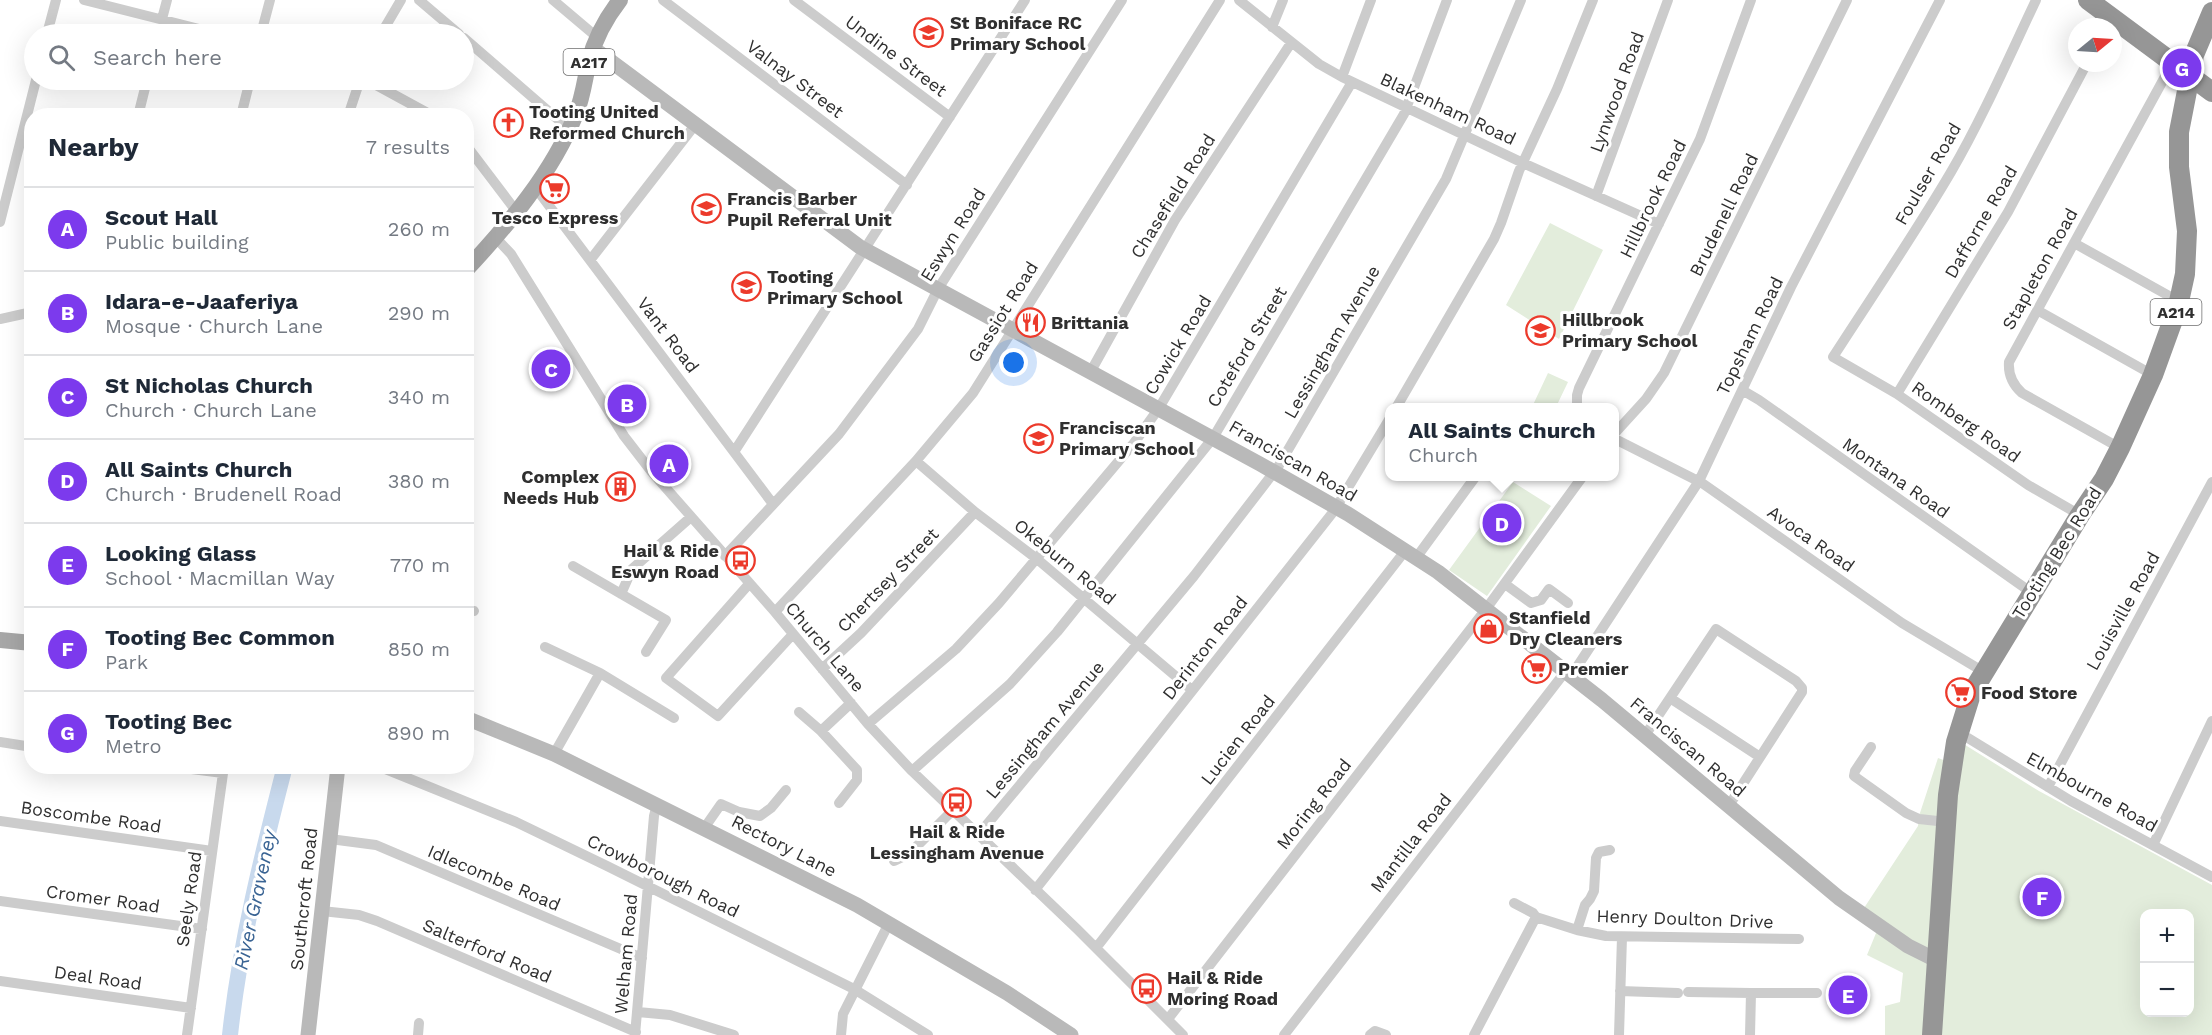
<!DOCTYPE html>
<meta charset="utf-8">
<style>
body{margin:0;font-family:"Work Sans",sans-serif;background:#f6f6f7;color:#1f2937}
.controls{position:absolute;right:18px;bottom:18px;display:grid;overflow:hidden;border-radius:12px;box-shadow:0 6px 24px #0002}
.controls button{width:54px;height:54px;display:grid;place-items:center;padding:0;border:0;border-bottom:2px solid #e0e1e3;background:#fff;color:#1f2937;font:30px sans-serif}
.compass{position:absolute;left:2068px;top:18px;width:54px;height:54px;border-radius:50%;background:#fff;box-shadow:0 6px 24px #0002;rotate:72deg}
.you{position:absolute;left:1014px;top:363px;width:21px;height:21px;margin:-15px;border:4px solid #fff;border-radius:50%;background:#1a73e8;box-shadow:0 0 0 9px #1a73e833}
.badge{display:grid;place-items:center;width:39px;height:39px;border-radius:50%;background:#7c3aed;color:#fff;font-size:20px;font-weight:700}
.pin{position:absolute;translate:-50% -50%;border:3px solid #fff;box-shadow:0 2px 6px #0006}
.popup{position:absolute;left:1385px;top:403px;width:234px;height:78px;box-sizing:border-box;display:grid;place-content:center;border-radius:12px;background:#fff;filter:drop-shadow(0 2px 4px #0005);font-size:20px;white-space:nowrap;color:#747a83}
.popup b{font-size:22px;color:#1f2937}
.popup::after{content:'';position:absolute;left:50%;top:100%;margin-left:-12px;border:12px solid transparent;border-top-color:#fff}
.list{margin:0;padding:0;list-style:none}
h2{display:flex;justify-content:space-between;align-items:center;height:78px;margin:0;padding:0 24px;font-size:26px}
h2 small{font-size:20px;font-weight:400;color:#747a83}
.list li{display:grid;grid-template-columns:39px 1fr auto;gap:18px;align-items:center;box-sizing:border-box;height:84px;padding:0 24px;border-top:2px solid #e0e1e3}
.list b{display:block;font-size:22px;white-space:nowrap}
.list p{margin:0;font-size:20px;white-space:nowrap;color:#747a83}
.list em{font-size:20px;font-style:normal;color:#747a83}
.icon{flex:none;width:33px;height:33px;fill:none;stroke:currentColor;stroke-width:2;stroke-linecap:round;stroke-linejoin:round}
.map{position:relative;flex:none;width:2212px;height:1035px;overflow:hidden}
.search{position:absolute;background:#fff;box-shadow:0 6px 24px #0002;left:24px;top:24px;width:450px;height:66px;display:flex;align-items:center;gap:15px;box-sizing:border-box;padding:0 21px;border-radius:33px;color:#747a83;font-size:22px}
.panel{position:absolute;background:#fff;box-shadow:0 6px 24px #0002;left:24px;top:108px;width:450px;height:666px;border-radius:24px}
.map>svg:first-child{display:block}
.green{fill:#e3eddc;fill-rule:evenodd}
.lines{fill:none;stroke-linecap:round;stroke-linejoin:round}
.river{stroke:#c8d9ed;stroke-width:16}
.street{stroke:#ccc;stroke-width:10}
.secondary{stroke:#b9b9b9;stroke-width:15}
.primary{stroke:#a7a7a7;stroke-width:16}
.highway{stroke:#969696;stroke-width:20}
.labels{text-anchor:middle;stroke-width:6;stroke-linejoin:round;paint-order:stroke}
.shield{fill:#fff;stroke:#6d6d6d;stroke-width:1.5}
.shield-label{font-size:16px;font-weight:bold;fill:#2f2f2f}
.poi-label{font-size:18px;font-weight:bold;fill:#2f2f2f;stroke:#fff;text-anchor:start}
.street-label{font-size:18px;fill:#2f2f2f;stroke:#fff}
.water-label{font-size:20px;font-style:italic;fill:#3a6494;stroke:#fff}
</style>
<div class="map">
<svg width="2212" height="1035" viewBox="0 0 2212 1035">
<rect width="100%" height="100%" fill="#fff"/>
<path class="green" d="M1550 223 1603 250 1559 339 1506 305Z
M1548 373 1568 382 1556 407H1532Z
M1513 482 1551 506 1487 596 1449 570Z
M1962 743 2039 791 2212 885V1035H1885V1006L1900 1002 1903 973 1867 955 1881 921 1864 908 1918 826 1919 816 1938 758 1960 766ZM2144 914H2190V1012H2144Z"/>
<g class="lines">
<path class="river" d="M230 1035C240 943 262 855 285 766"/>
<path class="street" d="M84 0 219 34
M419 0 459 34
M553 0 598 38
M663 0 907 185
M794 0 950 117
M1239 0 1319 64 1342 77 1523 163 1659 224
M2036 0C2009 57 1983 117 1951 172 1914 235 1873 295 1833 357L1897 394 2028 485 2080 515
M1272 27 1283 0
M47 34 56 0
M158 34 167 0
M261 34 270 0
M381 34 401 0
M464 38 569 129
M1342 77 1371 0
M367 80 433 116
M138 116 147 80
M241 116 250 80
M348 116 360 80
M466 145 516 211
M535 187 773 504
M1596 196 1668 0
M0 222 36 80
M495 237 511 254 624 436 651 471 775 612 868 724 912 771 1077 929 1183 1035
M2074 243 2180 302
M591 259 695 125
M2037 310 2153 375
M0 319 32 312
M1091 371 1175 220 1291 43
M1742 390 1759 400 2032 593
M1897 394 2008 212 2087 63
M1396 408 1494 239 1501 223 1519 171 1557 89 1593 0
M1577 408V395L1579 388 1700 139 1751 0
M1615 433 1646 399 1664 373 1847 0
M1615 439 1702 483 1902 623 1984 672
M2120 448 2022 393C2013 385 2008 375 2009 362L2173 62
M734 452 1025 0
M916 461 975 512 1037 559 1192 690
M725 556 839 434 918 329 938 289 1122 0
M1416 558 1476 476
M573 566 666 620 646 652
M749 584 666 678 718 716 793 634
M1505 584 1531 603 1541 600 1549 589 1568 603
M621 594 632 569 691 517
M466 610 474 611
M775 612 916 461 973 393 1220 0
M545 647 600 673 674 718
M822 669 861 633 975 512
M1571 676 1699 481 1791 287 1940 0
M1670 698 1760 757
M799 712 821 731 857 770V780L839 803
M868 724 956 649 999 603 1134 443 1159 408 1352 82
M821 731 851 703
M1958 735 1968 738 2071 801 2212 877
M1644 737 1716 629 1796 681 1802 688V692L1728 807
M0 742 32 747
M1871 747 1855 771 1854 776 1906 813 1919 819 1947 822
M554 754 600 673
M168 766 223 773
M374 766 383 768 516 822 607 866 854 989 928 1035
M912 771 1010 684 1057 632 1213 438 1404 114 1447 0
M2048 787 2212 482
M0 821 212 851
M705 827 721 804 739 812 760 816 771 808 786 790
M979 834 1194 576 1278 467 1446 179 1521 0
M330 839 376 845 642 958
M2153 845 2212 721
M894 861 909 854 953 810
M1035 890 1334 511 1390 418
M0 901 202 929
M1514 903 1533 913 1536 917 1577 930 1606 936 1799 939
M322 911 359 915 377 921 636 1032
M1577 930 1585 905 1590 899 1594 891 1596 858 1599 852 1610 850
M1096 948 1405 551
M0 981 191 1008
M1620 991 1678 993
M1688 992 1751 993 1750 1035
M1751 993H1817
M638 1012 670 1015 734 1035
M1168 1019 1486 609 1583 476
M187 1035 224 766
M418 1035 419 1023
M635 1035 654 816 657 804
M841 1035 843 1014 889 923
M1284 1035 1565 672
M1370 1035 1375 1031 1386 1035
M1474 1035 1536 917
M1619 1035 1622 937"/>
<path class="secondary" d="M593 48 860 247 1260 464 1348 514 1438 572 1602 700 1839 898 1908 946 1930 957 1937 958
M466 718 554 754 857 905 1007 993 1071 1035
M308 1035 338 766"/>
<path class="primary" d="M466 270C509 224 552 173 576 114 583 97 585 78 589 61 595 38 606 18 620 0
M0 640 32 643"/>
<path class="highway" d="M2088 0 2212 92
M1932 1035 1948 795 1956 742 1971 694 2080 515 2104 479 2120 448 2153 375 2178 306 2185 274 2187 231 2179 167V132L2194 55 2212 12"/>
</g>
<defs>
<symbol id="school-ring" viewBox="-11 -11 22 22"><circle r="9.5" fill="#fff" stroke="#ec3a2b" stroke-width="1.5"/><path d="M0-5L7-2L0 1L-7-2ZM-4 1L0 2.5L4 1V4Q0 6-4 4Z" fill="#ec3a2b"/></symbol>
<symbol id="church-ring" viewBox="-11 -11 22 22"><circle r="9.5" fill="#fff" stroke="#ec3a2b" stroke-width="1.5"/><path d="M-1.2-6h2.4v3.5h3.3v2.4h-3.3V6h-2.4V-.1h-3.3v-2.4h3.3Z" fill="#ec3a2b"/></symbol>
<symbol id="supermarket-ring" viewBox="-11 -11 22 22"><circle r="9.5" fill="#fff" stroke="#ec3a2b" stroke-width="1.5"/><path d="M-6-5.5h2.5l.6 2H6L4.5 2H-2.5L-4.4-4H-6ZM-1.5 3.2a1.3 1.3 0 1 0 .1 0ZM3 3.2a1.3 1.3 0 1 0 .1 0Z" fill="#ec3a2b"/></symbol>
<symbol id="restaurant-ring" viewBox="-11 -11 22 22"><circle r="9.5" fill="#fff" stroke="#ec3a2b" stroke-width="1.5"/><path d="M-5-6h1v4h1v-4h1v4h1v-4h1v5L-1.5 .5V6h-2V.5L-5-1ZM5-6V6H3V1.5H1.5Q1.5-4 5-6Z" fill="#ec3a2b"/></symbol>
<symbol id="building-ring" viewBox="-11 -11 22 22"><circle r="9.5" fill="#fff" stroke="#ec3a2b" stroke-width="1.5"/><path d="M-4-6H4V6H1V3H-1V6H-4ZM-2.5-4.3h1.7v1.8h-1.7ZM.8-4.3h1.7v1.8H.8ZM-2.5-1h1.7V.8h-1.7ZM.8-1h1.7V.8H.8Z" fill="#ec3a2b"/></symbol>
<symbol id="bus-ring" viewBox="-11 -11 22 22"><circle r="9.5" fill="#fff" stroke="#ec3a2b" stroke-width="1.5"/><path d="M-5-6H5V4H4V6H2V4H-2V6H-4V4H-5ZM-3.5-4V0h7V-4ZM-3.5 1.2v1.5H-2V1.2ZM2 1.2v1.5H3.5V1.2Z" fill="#ec3a2b"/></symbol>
<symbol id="shop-ring" viewBox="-11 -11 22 22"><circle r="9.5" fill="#fff" stroke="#ec3a2b" stroke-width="1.5"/><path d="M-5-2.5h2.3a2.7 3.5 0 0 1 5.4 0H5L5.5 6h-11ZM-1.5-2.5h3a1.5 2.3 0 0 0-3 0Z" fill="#ec3a2b"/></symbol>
</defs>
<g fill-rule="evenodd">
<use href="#school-ring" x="912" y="16" width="33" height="33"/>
<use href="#church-ring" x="492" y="106" width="33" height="33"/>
<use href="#supermarket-ring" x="538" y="172" width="33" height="33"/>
<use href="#school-ring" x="690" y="192" width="33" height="33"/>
<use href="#school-ring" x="730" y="270" width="33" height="33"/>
<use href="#restaurant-ring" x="1014" y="306" width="33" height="33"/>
<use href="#school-ring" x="1524" y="314" width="33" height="33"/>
<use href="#school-ring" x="1022" y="422" width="33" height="33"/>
<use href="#building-ring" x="604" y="470" width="33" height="33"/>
<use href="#bus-ring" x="724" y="544" width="33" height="33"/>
<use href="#shop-ring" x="1472" y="612" width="33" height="33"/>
<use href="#supermarket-ring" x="1520" y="652" width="33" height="33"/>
<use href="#supermarket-ring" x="1944" y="676" width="33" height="33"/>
<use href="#bus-ring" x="940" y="786" width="33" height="33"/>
<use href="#bus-ring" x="1130" y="972" width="33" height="33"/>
</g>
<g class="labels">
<g class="shield">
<rect x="563.5" y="49" width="51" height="26" rx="4.5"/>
<rect x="2150.5" y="299" width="51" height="26" rx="4.5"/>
</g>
<g class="shield-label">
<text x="589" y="68">A217</text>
<text x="2176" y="318">A214</text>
</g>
<g class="poi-label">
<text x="950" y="29">St Boniface RC<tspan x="950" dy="21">Primary School</tspan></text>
<text x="529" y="118">Tooting United<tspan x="529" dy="21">Reformed Church</tspan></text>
<text x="727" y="205">Francis Barber<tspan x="727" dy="21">Pupil Referral Unit</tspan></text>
<text x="555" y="224" text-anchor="middle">Tesco Express</text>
<text x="767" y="283">Tooting<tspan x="767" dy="21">Primary School</tspan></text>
<text x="1562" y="326">Hillbrook<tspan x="1562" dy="21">Primary School</tspan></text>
<text x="1051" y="329">Brittania</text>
<text x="1059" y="434">Franciscan<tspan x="1059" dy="21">Primary School</tspan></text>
<text x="599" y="483" text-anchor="end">Complex<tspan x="599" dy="21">Needs Hub</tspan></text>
<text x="719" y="557" text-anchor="end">Hail &amp; Ride<tspan x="719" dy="21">Eswyn Road</tspan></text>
<text x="1509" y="624">Stanfield<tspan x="1509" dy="21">Dry Cleaners</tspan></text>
<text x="1558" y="675">Premier</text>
<text x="1981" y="699">Food Store</text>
<text x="957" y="838" text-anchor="middle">Hail &amp; Ride<tspan x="957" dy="21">Lessingham Avenue</tspan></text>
<text x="1167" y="984">Hail &amp; Ride<tspan x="1167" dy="21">Moring Road</tspan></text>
</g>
<g class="street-label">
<text transform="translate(896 56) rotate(37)" y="6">Undine Street</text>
<text transform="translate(795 79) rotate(37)" y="6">Valnay Street</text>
<text transform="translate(1617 92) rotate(-70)" y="6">Lynwood Road</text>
<text transform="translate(1448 109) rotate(25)" y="6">Blakenham Road</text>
<text transform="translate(1928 174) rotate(-60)" y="6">Foulser Road</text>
<text transform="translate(1173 196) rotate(-58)" y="6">Chasefield Road</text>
<text transform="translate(1653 199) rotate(-64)" y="6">Hillbrook Road</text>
<text transform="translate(1724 215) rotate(-64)" y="6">Brudenell Road</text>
<text transform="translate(1981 222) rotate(-60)" y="6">Dafforne Road</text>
<text transform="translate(953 235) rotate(-58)" y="6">Eswyn Road</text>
<text transform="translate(2040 269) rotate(-61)" y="6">Stapleton Road</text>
<text transform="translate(1003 312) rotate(-58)" y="6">Gassiot Road</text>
<text transform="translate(668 335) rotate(53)" y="6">Vant Road</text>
<text transform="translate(1750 336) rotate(-64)" y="6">Topsham Road</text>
<text transform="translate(1332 342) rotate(-60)" y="6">Lessingham Avenue</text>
<text transform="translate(1178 345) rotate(-59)" y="6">Cowick Road</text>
<text transform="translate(1247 347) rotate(-59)" y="6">Coteford Street</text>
<text transform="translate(1966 422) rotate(35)" y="6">Romberg Road</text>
<text transform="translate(1293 461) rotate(30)" y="6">Franciscan Road</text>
<text transform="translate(1896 478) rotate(35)" y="6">Montana Road</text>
<text transform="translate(1811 539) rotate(35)" y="6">Avoca Road</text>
<text transform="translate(2057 553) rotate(-58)" y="6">Tooting Bec Road</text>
<text transform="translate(1065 562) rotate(39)" y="6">Okeburn Road</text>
<text transform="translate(888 580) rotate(-46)" y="6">Chertsey Street</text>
<text transform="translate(2123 611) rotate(-61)" y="6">Louisville Road</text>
<text transform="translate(825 647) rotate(50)" y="6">Church Lane</text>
<text transform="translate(1205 648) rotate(-52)" y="6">Derinton Road</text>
<text transform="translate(1045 730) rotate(-50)" y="6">Lessingham Avenue</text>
<text transform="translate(1238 740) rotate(-52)" y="6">Lucien Road</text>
<text transform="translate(1688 747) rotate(40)" y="6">Franciscan Road</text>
<text transform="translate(2092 792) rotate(29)" y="6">Elmbourne Road</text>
<text transform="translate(1314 804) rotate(-52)" y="6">Moring Road</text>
<text transform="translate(91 817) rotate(8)" y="6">Boscombe Road</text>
<text transform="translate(1411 843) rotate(-52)" y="6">Mantilla Road</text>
<text transform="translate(784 846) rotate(27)" y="6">Rectory Lane</text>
<text transform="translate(663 876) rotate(26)" y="6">Crowborough Road</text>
<text transform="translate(494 878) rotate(23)" y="6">Idlecombe Road</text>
<text transform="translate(103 899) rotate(8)" y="6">Cromer Road</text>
<text transform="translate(189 899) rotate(-82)" y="6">Seely Road</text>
<text transform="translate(304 899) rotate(-84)" y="6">Southcroft Road</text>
<text transform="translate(1685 919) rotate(2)" y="6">Henry Doulton Drive</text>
<text transform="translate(487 951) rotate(23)" y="6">Salterford Road</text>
<text transform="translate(626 954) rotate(-85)" y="6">Welham Road</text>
<text transform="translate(98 978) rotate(8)" y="6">Deal Road</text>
</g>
<g class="water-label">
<text transform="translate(255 900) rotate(-78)" y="7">River Graveney</text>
</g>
</g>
</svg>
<div class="controls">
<button>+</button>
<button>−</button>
</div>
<svg class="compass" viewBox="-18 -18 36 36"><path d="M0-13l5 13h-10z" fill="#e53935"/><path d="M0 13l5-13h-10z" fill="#747a83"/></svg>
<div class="you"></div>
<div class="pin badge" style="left:669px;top:464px">A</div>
<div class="pin badge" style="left:627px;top:404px">B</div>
<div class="pin badge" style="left:551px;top:369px">C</div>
<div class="pin badge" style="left:1502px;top:523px">D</div>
<div class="popup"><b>All Saints Church</b>Church</div>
<div class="pin badge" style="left:1848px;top:995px">E</div>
<div class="pin badge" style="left:2042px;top:897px">F</div>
<div class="pin badge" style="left:2182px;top:68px">G</div>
<div class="search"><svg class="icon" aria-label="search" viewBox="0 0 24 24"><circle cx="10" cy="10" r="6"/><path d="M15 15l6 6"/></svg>Search here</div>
<section class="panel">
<h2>Nearby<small>7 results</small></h2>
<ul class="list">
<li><span class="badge">A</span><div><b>Scout Hall</b><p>Public building</p></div><em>260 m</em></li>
<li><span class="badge">B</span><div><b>Idara-e-Jaaferiya</b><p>Mosque · Church Lane</p></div><em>290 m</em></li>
<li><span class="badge">C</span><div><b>St Nicholas Church</b><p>Church · Church Lane</p></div><em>340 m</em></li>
<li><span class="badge">D</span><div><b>All Saints Church</b><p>Church · Brudenell Road</p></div><em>380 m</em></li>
<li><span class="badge">E</span><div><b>Looking Glass</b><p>School · Macmillan Way</p></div><em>770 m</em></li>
<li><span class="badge">F</span><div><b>Tooting Bec Common</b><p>Park</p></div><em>850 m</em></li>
<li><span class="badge">G</span><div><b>Tooting Bec</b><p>Metro</p></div><em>890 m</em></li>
</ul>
</section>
</div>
